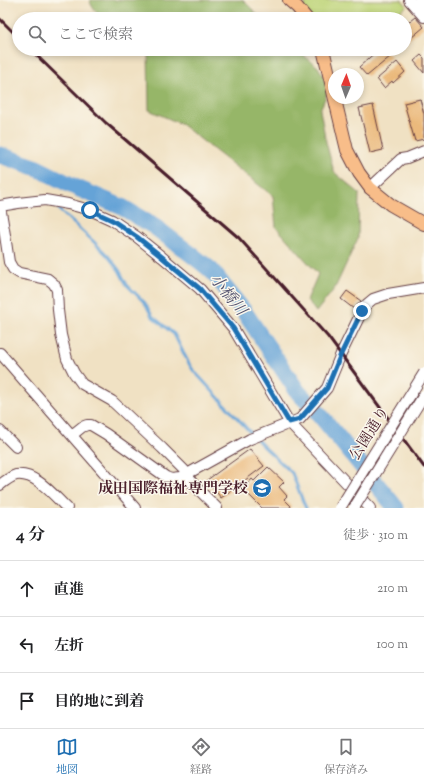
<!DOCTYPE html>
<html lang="ja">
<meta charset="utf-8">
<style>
body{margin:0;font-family:"Sorts Mill Goudy","Noto Serif JP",serif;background:#f6f6f6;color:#202124}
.compass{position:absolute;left:328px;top:68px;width:36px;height:36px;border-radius:50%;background:#fff;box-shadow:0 2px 6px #0003;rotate:2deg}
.stop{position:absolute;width:12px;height:12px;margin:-9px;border:3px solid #1f6fb2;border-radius:50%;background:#fff}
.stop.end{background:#1f6fb2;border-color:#fff;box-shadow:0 1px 4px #0008}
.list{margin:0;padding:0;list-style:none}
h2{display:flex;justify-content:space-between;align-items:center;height:52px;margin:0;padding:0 16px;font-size:17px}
h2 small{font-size:13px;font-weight:400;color:#757577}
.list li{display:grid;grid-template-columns:26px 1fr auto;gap:12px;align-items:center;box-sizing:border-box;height:56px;padding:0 16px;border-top:1px solid #e0e0e0}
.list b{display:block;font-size:15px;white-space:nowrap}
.list em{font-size:13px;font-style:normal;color:#757577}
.icon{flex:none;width:22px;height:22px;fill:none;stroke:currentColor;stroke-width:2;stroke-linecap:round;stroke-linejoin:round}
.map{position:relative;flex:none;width:424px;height:508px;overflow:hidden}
.search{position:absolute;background:#fff;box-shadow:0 2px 6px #0003;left:12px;right:12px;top:12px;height:44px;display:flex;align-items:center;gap:10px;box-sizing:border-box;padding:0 14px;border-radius:22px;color:#757577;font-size:15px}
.sheet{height:220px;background:#fff}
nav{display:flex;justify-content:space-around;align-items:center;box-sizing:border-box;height:56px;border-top:1px solid #e0e0e0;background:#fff;font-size:11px;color:#757577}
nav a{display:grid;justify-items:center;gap:2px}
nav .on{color:#1f6fb2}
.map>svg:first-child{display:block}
.green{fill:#bed478;stroke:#847a52}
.forest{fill:#96b668;stroke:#706a4a}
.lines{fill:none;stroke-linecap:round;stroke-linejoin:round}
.stream{stroke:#65a3d7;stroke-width:3}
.river{stroke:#65a3d7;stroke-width:17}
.building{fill:#ebb97c}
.minor-casing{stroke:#633c42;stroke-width:12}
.major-casing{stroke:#633c42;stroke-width:14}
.minor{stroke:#fff;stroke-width:10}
.major{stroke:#f8bd89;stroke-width:12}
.rail{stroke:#4a1f2b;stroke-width:3}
.minor-bridge-casing{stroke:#633c42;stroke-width:12;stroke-linecap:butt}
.minor-bridge{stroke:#fff;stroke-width:10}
.route{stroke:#1f6fb2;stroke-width:5}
.labels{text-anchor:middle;stroke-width:3;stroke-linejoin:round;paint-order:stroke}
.street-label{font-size:15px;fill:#4a1f2b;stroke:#fbf7ec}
.poi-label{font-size:15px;font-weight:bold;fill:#4a1f2b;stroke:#fbf7ec;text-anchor:end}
.water-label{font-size:16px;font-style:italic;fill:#555470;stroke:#fbf7ec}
</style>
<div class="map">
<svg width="424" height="508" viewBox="0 0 424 508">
<rect width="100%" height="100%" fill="#fbf7ec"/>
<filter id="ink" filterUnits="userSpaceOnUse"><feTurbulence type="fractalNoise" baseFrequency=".025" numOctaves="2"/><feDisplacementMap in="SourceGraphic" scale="8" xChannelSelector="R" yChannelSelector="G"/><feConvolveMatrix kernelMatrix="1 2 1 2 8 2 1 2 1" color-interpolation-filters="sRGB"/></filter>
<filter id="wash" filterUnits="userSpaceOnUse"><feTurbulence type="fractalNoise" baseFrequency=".012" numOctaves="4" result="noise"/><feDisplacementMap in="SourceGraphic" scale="16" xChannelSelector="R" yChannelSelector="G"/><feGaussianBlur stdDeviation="0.9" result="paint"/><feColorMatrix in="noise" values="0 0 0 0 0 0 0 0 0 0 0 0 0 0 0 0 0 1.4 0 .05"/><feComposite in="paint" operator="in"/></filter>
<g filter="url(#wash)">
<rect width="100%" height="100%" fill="#f0e1c3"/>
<path class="green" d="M308 0H402L407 6 390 19H312L303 7Z"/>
<path class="forest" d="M90 0H243L262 19H106C99 17 90 6 90 0Z
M148 49H296L318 67 330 87 320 110 326 142 334 172 359 193 358 238 335 288 316 312 307 300 318 274 276 227 273 196 181 124 149 110Z"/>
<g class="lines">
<path class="stream" d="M46 180 48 173
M59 210 93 241 108 256 119 270 127 285 145 303 152 316 170 331 174 334 188 362 193 370 262 445 292 473 304 504 306 508"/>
<path class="river" d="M0 155 35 167 77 188 122 207 155 227 192 255 211 270 243 310 298 392 320 415 396 508"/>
</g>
<g id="blocks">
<path class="building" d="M415 17 424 27 405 43V25Z
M379 49H384L391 56 367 76 359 67Z
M421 55 424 58V73L414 61Z
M397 62 405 72 393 83 392 81 384 88 377 79Z
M420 99 424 114V139L415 141 404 103Z
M373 105 383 150 370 153 359 108Z
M347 291 361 301 358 305H357L354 309 341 299Z
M250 449 264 466 221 498 207 480Z
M268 467 284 482 279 487 287 496 284 499 291 506 290 508H262L243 489 252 479 254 481Z"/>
</g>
</g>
<g filter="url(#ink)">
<use href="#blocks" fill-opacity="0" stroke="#633c42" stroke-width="1"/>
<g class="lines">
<defs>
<path id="minor" d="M409 0 424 17
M419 0 424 6
M370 188 401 159 407 158 424 151
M0 206 18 203 45 200 68 204 90 210 112 220 137 237 162 257 200 289 233 328 289 422 370 508
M0 206 5 235 9 262 13 269 19 273 48 279 54 284 57 290 58 310 61 335 67 359 74 373 82 384 112 401 162 448 184 470 193 484 217 508
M0 353 135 508
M0 431 16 447
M72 435 82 427 87 425H91L106 434 166 477 171 479 180 478 250 439 300 419 327 388 341 354 362 311 367 304 373 299 388 294 424 288
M0 485C5 481 10 477 16 475 36 472 54 496 67 508"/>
<path id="major" d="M289 0 297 7 307 19
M323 49 347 150 359 173 370 188 391 205 424 224"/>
</defs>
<use href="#minor" class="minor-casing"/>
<use href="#major" class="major-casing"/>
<use href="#minor" class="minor"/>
<use href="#major" class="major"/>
<path class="rail" d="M0 19 19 38
M30 49 106 123 239 238 328 337 424 467"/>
<defs>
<path id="minor-bridge" d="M340 508 424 373
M354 508 424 395"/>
</defs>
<use href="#minor-bridge" class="minor-bridge-casing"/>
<use href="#minor-bridge" class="minor-bridge"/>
</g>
</g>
<g class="lines" filter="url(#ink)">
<path class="route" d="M90 210 112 220 137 237 162 257 200 289 233 328 289 422 300 419 327 388 341 354 362 311"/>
</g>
<defs>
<symbol id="school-disc" viewBox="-11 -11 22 22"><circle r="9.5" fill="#1f6fb2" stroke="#fbf7ec"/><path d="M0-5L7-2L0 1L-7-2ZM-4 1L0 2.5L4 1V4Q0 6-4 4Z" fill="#fff"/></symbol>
</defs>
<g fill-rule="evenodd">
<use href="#school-disc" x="251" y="477" width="22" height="22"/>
</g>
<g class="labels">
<g class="street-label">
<text transform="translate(369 433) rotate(-58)" y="5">公園通り</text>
</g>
<g class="poi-label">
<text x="248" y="493">成田国際福祉専門学校</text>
</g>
<g class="water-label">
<text transform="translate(229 294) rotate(51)" y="6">小橋川</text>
</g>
</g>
</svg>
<svg class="compass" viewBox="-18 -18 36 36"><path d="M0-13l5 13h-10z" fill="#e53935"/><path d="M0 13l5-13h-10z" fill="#757577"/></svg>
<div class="stop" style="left:90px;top:210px"></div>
<div class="stop end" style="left:362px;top:311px"></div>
<div class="search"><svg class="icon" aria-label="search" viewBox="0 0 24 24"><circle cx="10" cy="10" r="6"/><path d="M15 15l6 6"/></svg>ここで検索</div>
</div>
<section class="sheet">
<h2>4 分<small>徒歩 · 310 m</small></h2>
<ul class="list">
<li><svg class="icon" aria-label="ahead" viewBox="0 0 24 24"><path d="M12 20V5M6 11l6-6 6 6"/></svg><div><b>直進</b></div><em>210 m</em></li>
<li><svg class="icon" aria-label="left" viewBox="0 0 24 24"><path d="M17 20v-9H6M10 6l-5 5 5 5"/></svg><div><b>左折</b></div><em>100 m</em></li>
<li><svg class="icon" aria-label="arrive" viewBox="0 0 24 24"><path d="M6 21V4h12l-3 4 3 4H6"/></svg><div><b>目的地に到着</b></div></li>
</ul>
</section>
<nav>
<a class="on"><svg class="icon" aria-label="map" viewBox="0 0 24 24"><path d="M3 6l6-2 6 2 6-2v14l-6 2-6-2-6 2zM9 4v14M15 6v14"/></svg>地図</a>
<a><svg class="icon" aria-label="directions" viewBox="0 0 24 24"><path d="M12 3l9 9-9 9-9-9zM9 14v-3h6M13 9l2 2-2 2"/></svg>経路</a>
<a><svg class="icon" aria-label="saved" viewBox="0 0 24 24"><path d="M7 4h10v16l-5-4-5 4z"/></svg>保存済み</a>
</nav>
